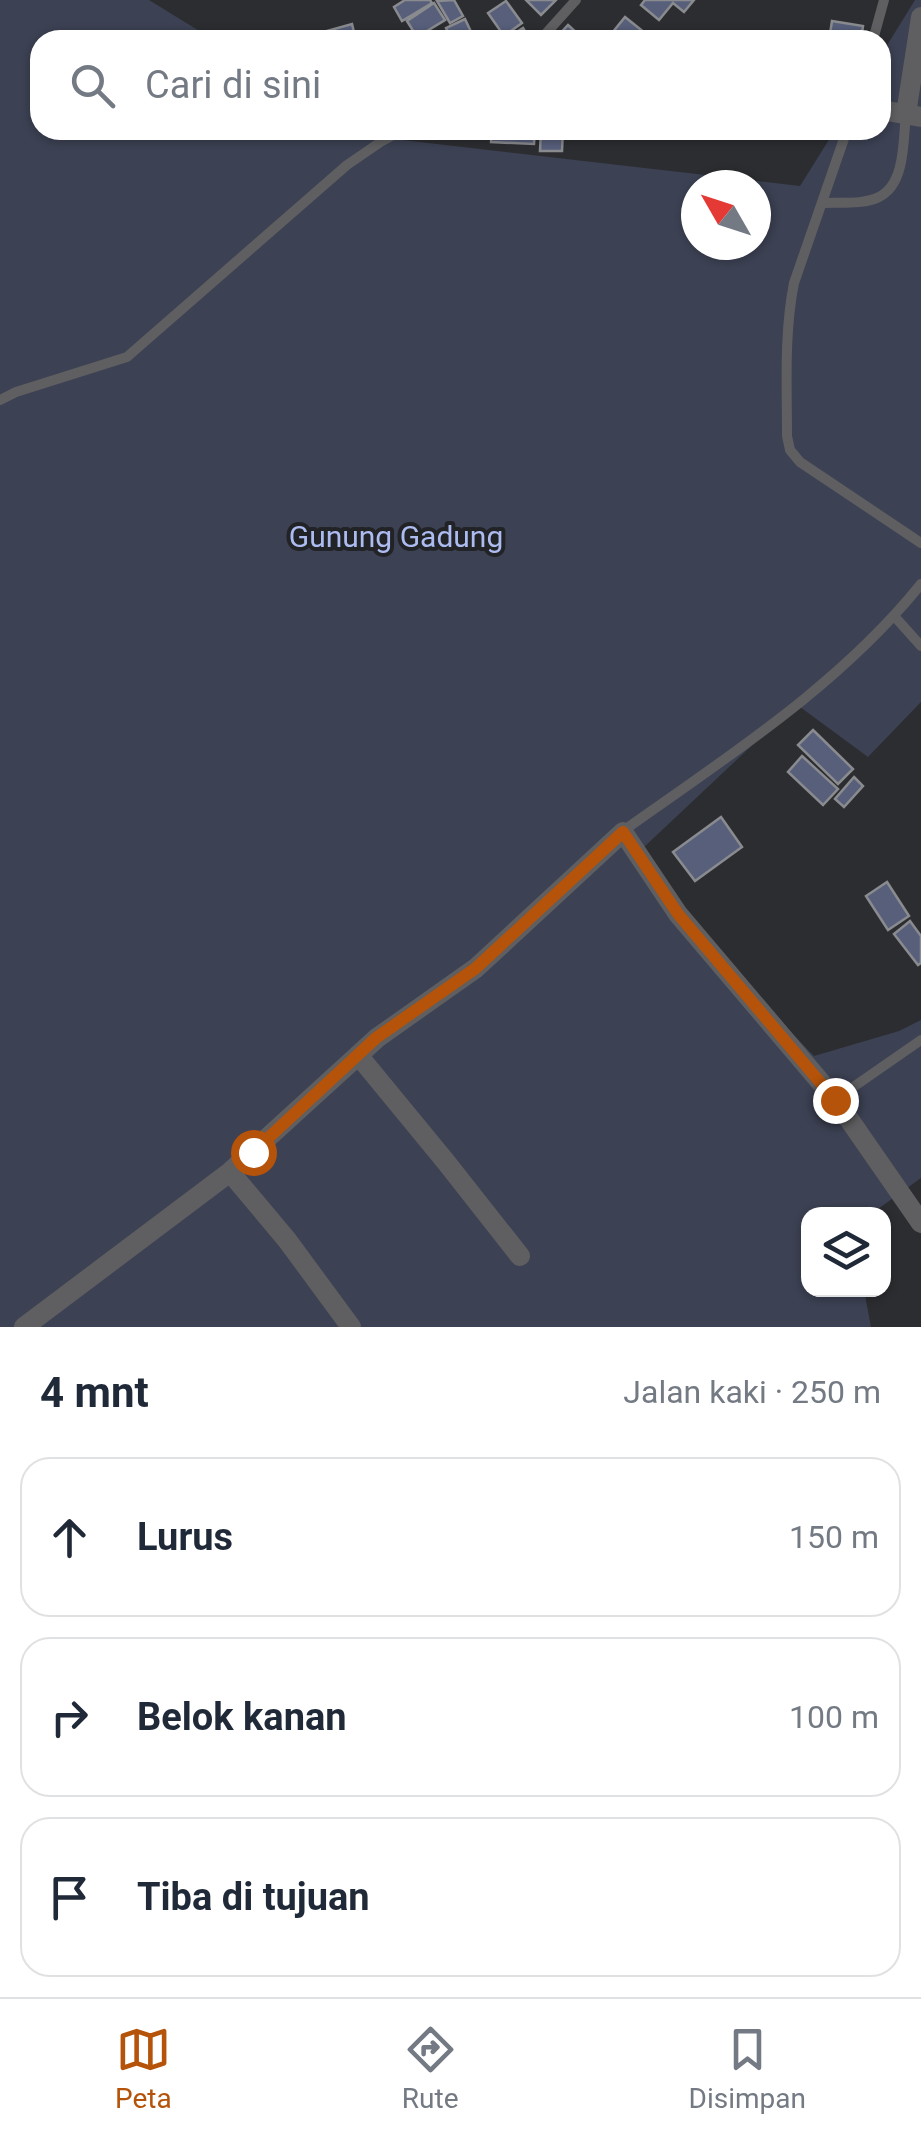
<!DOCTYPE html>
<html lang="id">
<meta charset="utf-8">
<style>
body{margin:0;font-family:Roboto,sans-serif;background:#f6f6f7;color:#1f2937}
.controls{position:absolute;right:30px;bottom:30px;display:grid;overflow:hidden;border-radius:20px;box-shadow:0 2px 8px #0004}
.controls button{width:90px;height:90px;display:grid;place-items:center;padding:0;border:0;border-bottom:2px solid #e0e1e3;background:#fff;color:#1f2937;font:50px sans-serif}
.compass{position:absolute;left:681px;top:170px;width:90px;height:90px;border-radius:50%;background:#fff;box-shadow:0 2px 8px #0004;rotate:309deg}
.stop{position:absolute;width:30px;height:30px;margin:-22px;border:8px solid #b45309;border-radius:50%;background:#fff}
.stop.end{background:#b45309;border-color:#fff;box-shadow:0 2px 10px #0008}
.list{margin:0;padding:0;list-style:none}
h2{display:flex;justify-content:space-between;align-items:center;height:130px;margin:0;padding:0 40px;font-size:42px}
h2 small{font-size:32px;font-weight:400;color:#747a83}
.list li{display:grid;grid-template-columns:65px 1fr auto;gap:30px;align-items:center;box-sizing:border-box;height:160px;margin:0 20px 20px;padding:0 20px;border:2px solid #e0e1e3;border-radius:30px}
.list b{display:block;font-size:38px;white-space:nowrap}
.list em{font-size:32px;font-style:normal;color:#747a83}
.icon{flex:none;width:55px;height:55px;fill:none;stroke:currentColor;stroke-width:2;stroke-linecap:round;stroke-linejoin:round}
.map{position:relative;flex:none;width:921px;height:1327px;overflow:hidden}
.search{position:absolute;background:#fff;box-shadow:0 2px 8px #0004;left:30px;right:30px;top:30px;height:110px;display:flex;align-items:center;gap:25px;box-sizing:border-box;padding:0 35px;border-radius:30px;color:#747a83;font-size:38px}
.sheet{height:670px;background:#fff}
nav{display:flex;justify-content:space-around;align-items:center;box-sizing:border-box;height:140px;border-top:2px solid #e0e1e3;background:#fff;font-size:28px;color:#747a83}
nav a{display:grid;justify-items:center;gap:5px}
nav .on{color:#b45309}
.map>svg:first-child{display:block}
.green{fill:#3c4153;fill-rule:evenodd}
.building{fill:#575f7b;stroke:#8a8b8f;stroke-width:2.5}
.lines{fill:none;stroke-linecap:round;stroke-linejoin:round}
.lane{stroke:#5f5f61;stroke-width:10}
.street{stroke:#5f5f61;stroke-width:20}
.route{stroke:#b45309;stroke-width:12}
.labels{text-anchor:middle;stroke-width:8;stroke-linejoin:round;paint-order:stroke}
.park-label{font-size:30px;fill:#adbcf0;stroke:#222326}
</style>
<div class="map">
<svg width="921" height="1327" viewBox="0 0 921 1327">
<rect width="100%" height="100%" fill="#2c2d30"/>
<path class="green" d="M0 0H149L214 40H40V130H359L368 136 800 186 835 130H881V55L915 0H921V702L868 757 796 704 642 849 650 886 814 1056 899 1031 921 1020V1178L871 1214H808V1290H864L871 1327H0ZM696 185H756V245H696Z"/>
<path class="building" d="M405 0H430L432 3 402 21 394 7Z
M454 0 463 16 450 23 437 1Z
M526 0H556L541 15Z
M645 0H694L684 12 673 3 659 20 641 5Z
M506 1 522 23 504 36 488 13Z
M434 3 445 20 417 37 407 21Z
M625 17 645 33 640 40H621L612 33Z
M465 19 474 38 469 40H452L446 28Z
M832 21 863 26 861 40H829Z
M352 24 356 40H314L312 35Z
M568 25 580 36 577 40H554Z
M523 28 529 38 504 40Z
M492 130H535L534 144 491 142Z
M541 130H563L562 151H540Z
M813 730 853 769 838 784 798 745Z
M802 756 838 789 823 805 788 772Z
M854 777 863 786 844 807 835 799Z
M721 817 742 847 695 881 673 852Z
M887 882 909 916 888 930 866 896Z
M910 921 921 936V963L918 965 894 934Z"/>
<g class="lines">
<path class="lane" d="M540 40 576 0
M873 40 884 0
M847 130 794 283C784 333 787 385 787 436L790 450 800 462 921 543
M822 203C839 202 864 205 879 197 906 184 903 139 906 114
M0 400 16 392 127 357 347 165 382 141 402 130
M895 617 921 646
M623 831C727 757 840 685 921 584
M836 1099 921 1040"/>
<path class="street" d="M881 110 921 117
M906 114 921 17
M358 1055 446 1162 520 1256
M230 1172 287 1240 351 1327
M24 1327 230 1172 377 1038 476 968 623 832 678 914 835 1099 921 1223"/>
</g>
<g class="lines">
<path class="route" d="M253 1152 376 1038 476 968 623 832 678 914 835 1100"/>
</g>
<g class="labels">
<g class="park-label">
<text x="396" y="547">Gunung Gadung</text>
</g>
</g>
</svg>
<div class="controls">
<button><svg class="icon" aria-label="layers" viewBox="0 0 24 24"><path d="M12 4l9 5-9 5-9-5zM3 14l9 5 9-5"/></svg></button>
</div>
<svg class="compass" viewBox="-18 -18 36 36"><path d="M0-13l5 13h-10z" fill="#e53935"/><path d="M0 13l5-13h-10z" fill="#747a83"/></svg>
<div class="stop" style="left:253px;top:1152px"></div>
<div class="stop end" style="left:835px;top:1100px"></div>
<div class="search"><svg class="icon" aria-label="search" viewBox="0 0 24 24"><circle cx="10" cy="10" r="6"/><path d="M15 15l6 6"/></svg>Cari di sini</div>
</div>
<section class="sheet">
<h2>4 mnt<small>Jalan kaki · 250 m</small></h2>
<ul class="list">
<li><svg class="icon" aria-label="ahead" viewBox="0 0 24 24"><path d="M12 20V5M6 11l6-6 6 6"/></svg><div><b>Lurus</b></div><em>150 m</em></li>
<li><svg class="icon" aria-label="right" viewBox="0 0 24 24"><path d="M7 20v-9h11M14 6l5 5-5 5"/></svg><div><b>Belok kanan</b></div><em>100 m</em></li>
<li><svg class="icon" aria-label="arrive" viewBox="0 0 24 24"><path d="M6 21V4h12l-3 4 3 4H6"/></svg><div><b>Tiba di tujuan</b></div></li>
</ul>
</section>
<nav>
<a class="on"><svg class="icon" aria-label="map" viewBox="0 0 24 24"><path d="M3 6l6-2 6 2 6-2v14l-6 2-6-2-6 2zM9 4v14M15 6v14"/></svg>Peta</a>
<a><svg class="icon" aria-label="directions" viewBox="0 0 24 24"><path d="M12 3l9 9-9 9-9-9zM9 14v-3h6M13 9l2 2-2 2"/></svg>Rute</a>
<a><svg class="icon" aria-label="saved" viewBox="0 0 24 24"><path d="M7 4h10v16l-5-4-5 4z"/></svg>Disimpan</a>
</nav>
